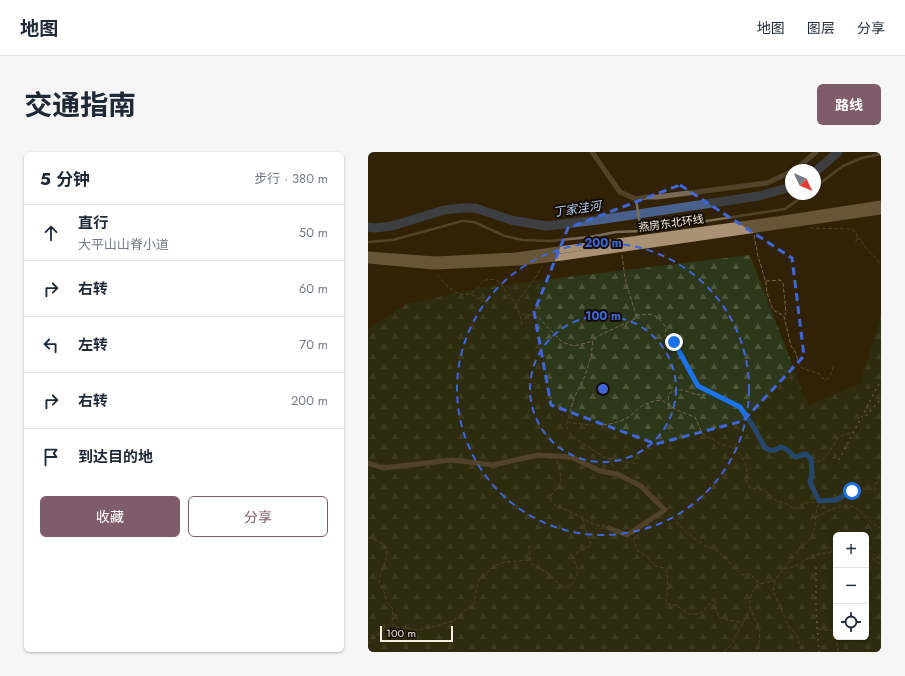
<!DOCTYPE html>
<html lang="zh">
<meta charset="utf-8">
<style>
body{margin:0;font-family:Jost,"Noto Sans SC",sans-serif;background:#f6f6f7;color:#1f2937}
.controls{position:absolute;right:12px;bottom:12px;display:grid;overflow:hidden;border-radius:6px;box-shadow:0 1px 3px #0004}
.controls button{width:36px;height:36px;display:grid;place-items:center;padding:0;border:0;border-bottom:1px solid #e0e1e3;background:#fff;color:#1f2937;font:20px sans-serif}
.compass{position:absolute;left:417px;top:12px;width:36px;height:36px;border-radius:50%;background:#fff;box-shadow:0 1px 3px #0004;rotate:134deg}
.scale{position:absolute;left:12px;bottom:10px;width:73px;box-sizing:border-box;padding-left:4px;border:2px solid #f8eedf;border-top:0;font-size:11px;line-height:14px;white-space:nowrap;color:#f8eedf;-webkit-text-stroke:3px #130d03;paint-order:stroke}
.stop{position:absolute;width:12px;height:12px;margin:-9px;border:3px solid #1a73e8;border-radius:50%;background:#fff}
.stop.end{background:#1a73e8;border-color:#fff;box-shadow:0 1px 4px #0008}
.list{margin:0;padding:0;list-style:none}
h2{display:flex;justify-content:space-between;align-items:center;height:52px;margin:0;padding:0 16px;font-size:17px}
h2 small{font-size:13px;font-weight:400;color:#747a83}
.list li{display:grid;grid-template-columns:26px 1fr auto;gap:12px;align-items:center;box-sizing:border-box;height:56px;padding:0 16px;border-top:1px solid #e0e1e3}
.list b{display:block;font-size:15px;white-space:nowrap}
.list p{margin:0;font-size:13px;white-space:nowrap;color:#747a83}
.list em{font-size:13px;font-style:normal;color:#747a83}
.actions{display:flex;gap:8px;padding:12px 16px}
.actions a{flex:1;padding:9px 0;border:1px solid #7e5c69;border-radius:6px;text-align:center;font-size:14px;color:#7e5c69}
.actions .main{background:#7e5c69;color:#fff}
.icon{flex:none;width:22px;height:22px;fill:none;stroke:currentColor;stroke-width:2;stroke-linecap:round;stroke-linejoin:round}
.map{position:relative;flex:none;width:513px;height:500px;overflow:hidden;border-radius:6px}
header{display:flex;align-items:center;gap:24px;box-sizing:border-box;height:56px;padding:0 20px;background:#fff;border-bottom:1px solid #e0e1e3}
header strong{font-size:19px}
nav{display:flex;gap:22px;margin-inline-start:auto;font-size:14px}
.intro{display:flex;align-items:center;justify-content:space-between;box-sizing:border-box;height:96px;padding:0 24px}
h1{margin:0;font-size:28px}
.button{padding:10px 18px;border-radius:6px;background:#7e5c69;color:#fff;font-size:14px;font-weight:700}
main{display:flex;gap:24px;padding:0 24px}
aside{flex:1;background:#fff;border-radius:6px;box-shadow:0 1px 3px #0004}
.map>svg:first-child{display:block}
.forest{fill:url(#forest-firs);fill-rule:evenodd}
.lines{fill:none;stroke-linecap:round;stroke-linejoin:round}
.river{stroke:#49608c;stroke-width:9}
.path{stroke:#74664f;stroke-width:1;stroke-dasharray:4 2;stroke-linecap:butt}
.lane{stroke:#796b57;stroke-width:2.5}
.street{stroke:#796b57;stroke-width:5}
.rail{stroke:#998d77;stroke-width:1.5;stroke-dasharray:2 4;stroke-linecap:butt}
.secondary-bridge{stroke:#a99273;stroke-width:7}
.route{stroke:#1a73e8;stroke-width:5}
.marked{fill:none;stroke:#3e66d9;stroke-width:3;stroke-dasharray:8 5;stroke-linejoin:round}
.ring{fill:none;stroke:#3e66d9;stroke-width:2;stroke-dasharray:7 5}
.labels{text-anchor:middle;stroke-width:4;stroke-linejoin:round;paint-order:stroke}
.street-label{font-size:11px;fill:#f8eedf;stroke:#130d03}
.water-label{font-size:12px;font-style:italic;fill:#b7cef8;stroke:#130d03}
.centre{fill:#3e66d9;stroke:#130d03;stroke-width:2}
.ring-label{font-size:12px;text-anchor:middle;font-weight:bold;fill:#3e66d9;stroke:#130d03;stroke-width:4;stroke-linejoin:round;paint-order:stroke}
</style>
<header>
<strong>地图</strong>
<nav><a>地图</a><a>图层</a><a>分享</a></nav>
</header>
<div class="intro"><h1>交通指南</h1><a class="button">路线</a></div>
<main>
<aside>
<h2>5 分钟<small>步行 · 380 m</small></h2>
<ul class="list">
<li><svg class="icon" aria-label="ahead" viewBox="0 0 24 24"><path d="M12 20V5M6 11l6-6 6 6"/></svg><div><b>直行</b><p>大平山山脊小道</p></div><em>50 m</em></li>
<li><svg class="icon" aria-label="right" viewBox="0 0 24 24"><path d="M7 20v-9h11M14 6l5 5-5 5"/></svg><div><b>右转</b></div><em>60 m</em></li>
<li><svg class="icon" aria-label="left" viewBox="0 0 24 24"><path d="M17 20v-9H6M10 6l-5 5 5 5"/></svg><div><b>左转</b></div><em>70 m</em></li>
<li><svg class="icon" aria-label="right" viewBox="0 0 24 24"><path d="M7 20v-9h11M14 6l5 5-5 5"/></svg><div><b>右转</b></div><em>200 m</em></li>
<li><svg class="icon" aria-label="arrive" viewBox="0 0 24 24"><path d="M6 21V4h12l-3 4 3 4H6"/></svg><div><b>到达目的地</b></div></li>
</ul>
<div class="actions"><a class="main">收藏</a><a>分享</a></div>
</aside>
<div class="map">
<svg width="513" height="500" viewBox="0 0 513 500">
<defs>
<pattern id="forest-firs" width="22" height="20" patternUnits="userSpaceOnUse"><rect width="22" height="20" fill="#2d371a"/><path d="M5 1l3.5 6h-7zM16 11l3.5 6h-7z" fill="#4c543b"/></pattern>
</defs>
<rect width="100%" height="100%" fill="#312206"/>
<path class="forest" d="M382 103 440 253 492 232 513 163V500H0V177L38 152 110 136ZM468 383H498V485H468Z"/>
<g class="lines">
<path class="river" d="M447 20 470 0
M0 75 7 76 24 74 76 58 94 56H107L143 68 178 74 230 68 391 44 423 35"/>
<path class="path" d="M442 76 484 77 489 82 488 90
M386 83 390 104 398 131 399 141 405 158 416 164 423 194 428 201 431 212 434 216 452 222 454 226 458 228 462 224 466 213
M489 86 493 88 496 94 513 112
M254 103 257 127 268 163 267 167 234 182 225 188 223 205 217 224 206 246 198 273 201 280 208 287 236 305 258 310 271 312
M69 123C76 131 90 148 103 141 115 135 110 125 129 128L148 152
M398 129 412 128 415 131 418 161 417 163
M103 142 120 152
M153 162 169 164 194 190 206 194 225 189
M268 163C284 161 289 162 298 176L297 184 306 190 330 234 372 255 385 274 397 296 402 298H407L413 295 418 297 427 305 438 302 443 307 444 323 442 330 451 349 448 361 447 374 444 385 426 403 407 428 389 433C385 438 382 444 382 451 381 457 386 463 388 469 393 479 392 490 389 500
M154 173 152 162 148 152 170 122 174 114
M301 254 300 243C311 231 321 243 334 243 337 243 341 242 344 241
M199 270C221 273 242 277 262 264 265 262 268 258 271 256 278 251 285 249 294 248 304 257 315 261 327 265L334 281 350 291 366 296 374 305 379 315 378 323 379 330 382 336 396 338 409 349 419 352 427 357 436 351 468 348 484 339 497 337 507 338 508 331 513 330
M241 306 246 316
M189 308C193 327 197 328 183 343V350L187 353 209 363 225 372 237 375
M443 311 454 308 460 302 470 286 477 282 486 280
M300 361 319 381 336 393 350 399 374 423 382 422 388 428 394 431
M448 365C462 358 481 346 494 361 500 367 505 373 513 376
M0 385C5 387 11 389 15 392 25 401 12 419 11 430L17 442 18 449 25 457 24 472 27 475 48 478 61 476 85 469 106 451 110 429 126 414 137 410 162 408
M265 386 270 399 280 405 287 414 296 416 299 420 300 435 298 452 308 453 320 462H332L347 446 348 459 352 466 375 471
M161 393 162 408 164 412 182 423 193 434 201 435C211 424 212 419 205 407 208 397 216 399 223 393L214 366
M498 406H504L513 413
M416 417 428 414 443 404 468 399
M407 429 405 439 421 475 429 484 434 500
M450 477 468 479
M468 484 470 500
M0 492 10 482 24 473
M356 500 363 493 382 458"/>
<path class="lane" d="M447 35 475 14 494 6 513 2
M268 47 273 79
M0 90 25 88 94 69 106 70 137 84 155 88 182 89 222 85 248 80 273 79 417 57 438 42"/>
<path class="street" d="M224 0 252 40 268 47 278 45H289L399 31 423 20
M427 18 448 0
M0 311 15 316 84 308 125 313 170 303 203 305 232 319 249 322 273 334 297 358 259 383 241 376"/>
<path class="rail" d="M498 264 513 247
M471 308 513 228
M448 415V457L451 500"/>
<path class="secondary-bridge" d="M0 103 67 108 148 104 409 68 513 52
M0 108 66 114 152 110 194 105 513 59"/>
</g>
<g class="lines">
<path class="route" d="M306 190 330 234 372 255 385 274 397 296 402 298H407L413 295 418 297 427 305 438 302 443 307 444 323 442 330 451 349 468 348 484 339"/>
</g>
<path d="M0 0H513V500H0ZM312 33 424 106 436 204 375 269 288 292 183 253 166 160 200 76Z" fill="#312206" fill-opacity=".55" fill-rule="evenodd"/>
<path class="marked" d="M312 33 424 106 436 204 375 269 288 292 183 253 166 160 200 76Z"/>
<g class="ring">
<circle cx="235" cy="237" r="73"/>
<circle cx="235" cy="237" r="146"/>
</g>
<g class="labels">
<g class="street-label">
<text transform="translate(303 71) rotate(-8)" y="4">燕房东北环线</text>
</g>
<g class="water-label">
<text transform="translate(209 57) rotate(-8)" y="4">丁家洼河</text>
</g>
</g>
<circle cx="235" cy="237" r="6" class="centre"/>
<g class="ring-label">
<text x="235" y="95">200 m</text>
<text x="235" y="168">100 m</text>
</g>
</svg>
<div class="controls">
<button>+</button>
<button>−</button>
<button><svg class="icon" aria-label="locate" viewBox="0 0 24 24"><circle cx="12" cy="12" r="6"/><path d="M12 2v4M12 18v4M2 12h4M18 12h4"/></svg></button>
</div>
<svg class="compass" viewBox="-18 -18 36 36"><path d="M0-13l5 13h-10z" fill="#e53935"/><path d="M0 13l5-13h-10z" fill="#747a83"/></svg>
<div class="scale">100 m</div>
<div class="stop" style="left:484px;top:339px"></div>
<div class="stop end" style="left:306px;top:190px"></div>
</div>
</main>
